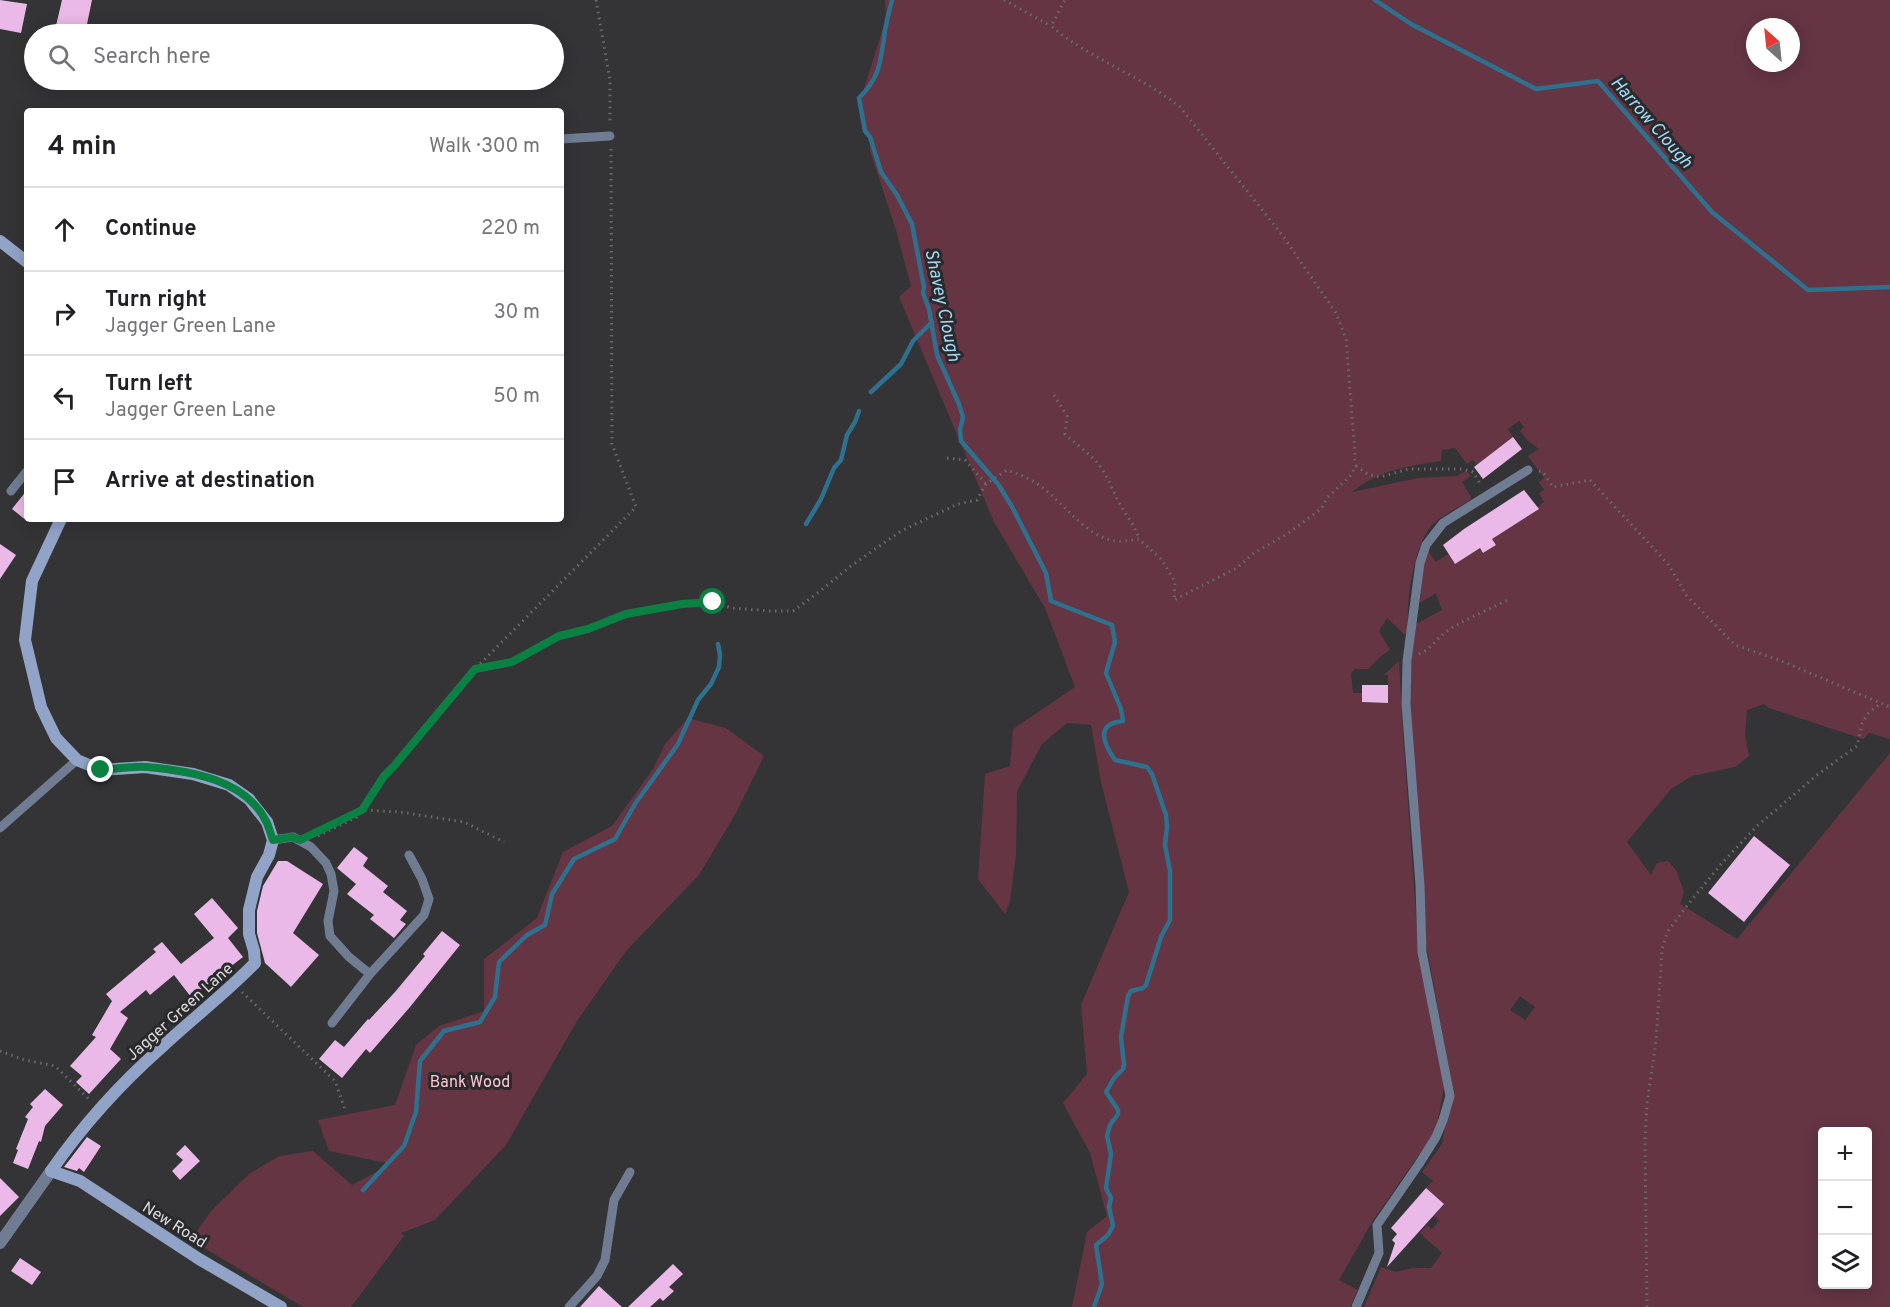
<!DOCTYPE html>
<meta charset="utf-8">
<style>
body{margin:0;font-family:Overpass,sans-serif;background:#f6f6f6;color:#202124}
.controls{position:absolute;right:18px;bottom:18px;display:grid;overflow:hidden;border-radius:6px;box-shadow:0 3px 15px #0003}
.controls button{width:54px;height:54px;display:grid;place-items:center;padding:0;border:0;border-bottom:2px solid #e0e0e0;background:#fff;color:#202124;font:30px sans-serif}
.compass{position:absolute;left:1746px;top:18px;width:54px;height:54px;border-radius:50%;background:#fff;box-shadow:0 3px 15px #0003;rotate:333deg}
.stop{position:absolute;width:18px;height:18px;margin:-14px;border:4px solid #0b8043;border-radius:50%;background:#fff}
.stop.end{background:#0b8043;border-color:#fff;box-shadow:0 2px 6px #0008}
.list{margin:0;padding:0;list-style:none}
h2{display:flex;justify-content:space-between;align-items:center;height:78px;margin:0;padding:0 24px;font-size:26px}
h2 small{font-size:20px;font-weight:400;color:#757577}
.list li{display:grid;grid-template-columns:39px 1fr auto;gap:18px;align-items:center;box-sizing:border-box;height:84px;padding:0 24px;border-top:2px solid #e0e0e0}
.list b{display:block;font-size:22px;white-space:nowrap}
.list p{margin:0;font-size:20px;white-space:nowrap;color:#757577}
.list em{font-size:20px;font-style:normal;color:#757577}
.icon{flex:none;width:33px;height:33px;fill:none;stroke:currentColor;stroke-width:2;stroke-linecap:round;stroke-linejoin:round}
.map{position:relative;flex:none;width:1890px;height:1307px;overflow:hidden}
.search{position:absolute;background:#fff;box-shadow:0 3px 15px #0003;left:24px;top:24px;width:540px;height:66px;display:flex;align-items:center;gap:15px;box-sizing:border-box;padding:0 21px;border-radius:33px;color:#757577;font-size:22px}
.panel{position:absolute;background:#fff;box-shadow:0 3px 15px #0003;left:24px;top:108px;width:540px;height:414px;border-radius:6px}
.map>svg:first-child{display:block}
.green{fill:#653544;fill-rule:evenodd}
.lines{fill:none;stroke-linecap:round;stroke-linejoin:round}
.stream{stroke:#2d718f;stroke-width:4.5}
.building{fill:#eab9e7}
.path{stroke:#6a6a6d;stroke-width:3;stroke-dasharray:1.5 4.5;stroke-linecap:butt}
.lane{stroke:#707c92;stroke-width:9}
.street{stroke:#707c92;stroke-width:12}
.secondary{stroke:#91a4c8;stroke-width:12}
.route{stroke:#0b8043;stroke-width:8}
.labels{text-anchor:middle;stroke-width:6;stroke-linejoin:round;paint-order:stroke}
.street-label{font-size:16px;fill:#dbdbdd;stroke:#2a2a2d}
.park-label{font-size:16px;fill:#fec5d3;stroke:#2a2a2d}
.water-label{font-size:18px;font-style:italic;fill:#a3d9f5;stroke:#2a2a2d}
</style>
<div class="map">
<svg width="1890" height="1307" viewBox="0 0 1890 1307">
<rect width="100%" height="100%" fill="#343437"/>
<path class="green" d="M885 0H1890V739L1869 733 1863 739 1769 708 1764 704 1747 710 1745 736 1749 756 1735 767 1692 776 1671 789 1627 842 1651 875 1657 863 1668 861 1676 870 1684 892 1680 904 1737 939 1890 753V1307H1364L1381 1267 1396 1272 1413 1268H1431L1442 1253 1420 1233 1427 1225 1432 1229 1439 1221 1434 1216 1444 1205 1426 1188 1433 1181 1422 1172 1442 1144 1451 1079 1424 932 1409 683 1416 624 1442 610 1436 593 1420 603C1421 585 1421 567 1428 551L1436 562 1448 554 1455 564 1480 548 1484 553 1496 545 1492 539 1538 508 1537 507 1544 502 1539 493 1544 490 1539 482 1544 478 1528 456 1539 449 1527 440 1520 431 1524 427 1519 421 1508 429 1513 437 1477 465 1473 460 1467 464 1455 448 1442 450 1441 461C1408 466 1379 470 1352 492L1418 478 1457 476 1466 471 1471 476 1462 482 1471 497 1470 500C1459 507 1439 517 1431 526 1413 549 1406 600 1408 629L1405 635 1387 618 1379 631 1390 650 1381 656 1368 669H1355L1351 673 1353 693H1362V702L1387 703 1388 675H1384L1399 661 1402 720 1418 943 1444 1087 1438 1120 1432 1136 1372 1222 1339 1280 1358 1290 1350 1307H1072L1087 1232 1107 1216 1090 1153 1063 1103 1087 1074 1081 1005 1129 892 1101 782 1091 725 1067 723 1042 744 1017 791 1016 854 1010 901 1005 914 978 879 985 774 1010 766 1013 729 1075 687 1045 608 994 522 899 297 911 286 896 230 870 151V137L865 131 859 98 863 92 886 19ZM1755 27H1791V63H1755ZM1520 996 1535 1007 1525 1020 1510 1010ZM1822 1132H1868V1284H1822Z
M688 718 726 728 764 756 736 813 699 875 626 951 577 1021 506 1145 435 1220 401 1233 404 1236 351 1307H303L191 1240 211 1211 249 1174 279 1156 313 1151 352 1185 391 1164 329 1151 318 1120 395 1105 416 1045 439 1026 484 1011V959L537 918 563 852 612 826 653 769 665 744Z"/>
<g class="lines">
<path class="stream" d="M892 0C889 13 885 25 884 38 880 65 879 78 859 98L865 131 870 137 881 172 897 195 912 224 924 287 923 293 929 309 937 355 959 404 963 417 960 430 961 441 998 484 1011 505 1046 573 1051 601 1112 625 1115 642 1106 673 1121 709 1123 721C1094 724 1104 744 1115 760L1147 767 1152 774 1166 815 1167 827 1165 845 1170 871V920L1161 937 1146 985 1143 988 1131 991 1128 996 1121 1037 1124 1064 1123 1069 1114 1078 1106 1092 1118 1110V1114L1110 1125 1107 1136 1111 1154 1106 1188 1111 1198 1109 1207 1113 1226 1108 1235 1096 1245 1102 1284 1094 1307
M1375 0 1411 24 1536 89 1598 81 1712 212 1808 290 1890 287
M871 392 901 364 913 341 932 322
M806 524 821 499 834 468 841 460 847 435 855 422 859 411
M363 1190 404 1146 416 1112 420 1061 444 1031 480 1022 495 997 499 962 527 935 545 925 552 894 574 859 615 839 635 804 678 744 698 700 711 684 719 667 720 655 718 644"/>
</g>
<path class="building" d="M0 0 27 4 21 33 0 29Z
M62 0H92L85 34 55 30Z
M1513 437 1522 449 1483 479 1474 467Z
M27 490V521L12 509Z
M1524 490 1539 509 1492 539 1496 545 1483 553 1480 548 1455 564 1443 545 1464 529Z
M0 544 16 555 0 579Z
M1362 685H1388V703L1362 702Z
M1754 836 1790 865 1744 922 1708 893Z
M354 847 368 858 363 866 388 886 383 892 407 911 400 920 406 924 394 938 370 919 374 915 347 894 356 884 337 868Z
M278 861H287L323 884 293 933 319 955 291 987 265 963 257 933V911L263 886Z
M212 898 238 928 228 938 243 957 191 997 174 975 150 995 146 990 120 1012 128 1018 110 1049 121 1059 89 1094 76 1082 82 1076 70 1066 96 1037 92 1035 112 1001 106 994 156 952 153 949 162 942 181 964 214 938 194 914Z
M442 931 460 945 410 1007 370 1053 366 1049 342 1078 319 1059 335 1040 344 1047 368 1019 369 1020 395 992 425 956 423 954Z
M45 1089 63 1105 45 1126 41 1142 39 1141 28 1169 13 1163 18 1150 16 1149 28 1119 25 1117 33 1107 30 1104Z
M87 1137 101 1146 84 1172 79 1168 77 1171 64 1167Z
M185 1145 200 1161 180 1180 172 1171 183 1160 176 1154Z
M0 1178 19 1197 0 1216Z
M1426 1188 1444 1204 1387 1267 1395 1243 1392 1240 1397 1234 1391 1228Z
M20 1258 41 1272 32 1285 11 1271Z
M673 1264 683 1274 669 1287 674 1291 663 1301 660 1298 650 1307H628Z
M599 1286 622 1307H580Z"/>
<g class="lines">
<path class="path" d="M596 0 610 80V124
M1004 0 1051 26
M1054 395 1067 416 1065 434C1076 445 1090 453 1099 465 1109 477 1113 493 1121 506 1128 518 1135 526 1139 539
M947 458 965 460 986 484
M1356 466 1369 475 1380 477 1409 469H1462L1473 472 1481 485
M1539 471 1543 472 1553 487 1590 480 1668 564 1687 596 1735 645 1779 660 1890 707
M1419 654C1431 649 1437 638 1447 631 1467 618 1490 609 1510 599
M476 668 636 507 612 444 611 148
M311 835 362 810 400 812 464 822 504 842
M318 836 357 817 384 776 475 669 512 662 559 636 588 629 626 614 682 604 713 602 731 608 770 611H793L815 595 851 566 901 531 958 504 977 500 986 484 1007 470C1022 475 1036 481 1048 492 1067 508 1089 538 1116 541 1123 542 1132 540 1139 539L1162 560 1175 582 1174 600 1237 568 1254 553 1287 534 1321 509 1327 498 1350 476 1356 466 1354 457 1355 453 1346 339 1336 313 1283 236 1180 107C1140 75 1090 59 1051 26L1065 0
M242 992 335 1081 346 1112
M0 1051 25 1060 55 1066 91 1101
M1647 1307 1645 1141 1647 1103 1656 1042 1662 949 1668 931 1686 907 1722 863 1757 826 1817 775 1857 746 1862 724 1869 712 1881 704"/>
<path class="lane" d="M561 139 610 136
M11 491 27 471
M0 828 77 760
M273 840 293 837 311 847 326 863 331 874 334 891 328 921 330 936 349 957 370 974
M332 1023 370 974 424 915 429 899 422 879 409 855
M569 1307 597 1276 605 1260 614 1200 630 1172
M1356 1307 1379 1253 1377 1225 1419 1164 1436 1137 1443 1120 1450 1096 1422 952 1420 885 1406 704 1407 661 1420 563 1426 545 1443 523 1528 470"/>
<path class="street" d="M0 1243 51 1171"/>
<path class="secondary" d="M0 241 27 262
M61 519 32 581 25 640 41 707 56 738 77 760 101 770 145 767 193 774 229 785 249 799 267 822 273 840 269 855 257 877 249 910V934L254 951 255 963C226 993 193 1018 162 1047 120 1084 83 1125 51 1171L80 1181 199 1259 281 1307"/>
</g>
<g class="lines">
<path class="route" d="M101 770C116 769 132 766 147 767 190 771 246 779 267 823 269 828 271 835 273 840L292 837 300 840 362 810 384 776 394 766 475 669 512 662 559 636 588 629 626 614 682 604 713 602"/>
</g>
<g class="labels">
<g class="street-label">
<text transform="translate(179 1011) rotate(-42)" y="6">Jagger Green Lane</text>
<text transform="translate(175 1224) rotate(32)" y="6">New Road</text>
</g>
<g class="park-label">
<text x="470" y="1087">Bank Wood</text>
</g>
<g class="water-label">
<text transform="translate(1652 122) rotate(49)" y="6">Harrow Clough</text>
<text transform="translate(943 305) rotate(78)" y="6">Shavey Clough</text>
</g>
</g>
</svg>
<div class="controls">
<button>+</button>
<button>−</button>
<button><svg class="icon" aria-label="layers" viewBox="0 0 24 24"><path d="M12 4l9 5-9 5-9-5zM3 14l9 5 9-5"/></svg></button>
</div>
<svg class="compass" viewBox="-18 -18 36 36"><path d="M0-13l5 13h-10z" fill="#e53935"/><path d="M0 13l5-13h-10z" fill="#757577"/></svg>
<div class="stop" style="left:713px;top:602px"></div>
<div class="stop end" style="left:101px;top:770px"></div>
<div class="search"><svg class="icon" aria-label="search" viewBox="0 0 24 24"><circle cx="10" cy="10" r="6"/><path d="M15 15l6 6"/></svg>Search here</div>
<section class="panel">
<h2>4 min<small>Walk · 300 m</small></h2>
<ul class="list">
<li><svg class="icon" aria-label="ahead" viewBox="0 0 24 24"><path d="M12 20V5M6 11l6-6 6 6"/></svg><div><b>Continue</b></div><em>220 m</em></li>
<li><svg class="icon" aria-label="right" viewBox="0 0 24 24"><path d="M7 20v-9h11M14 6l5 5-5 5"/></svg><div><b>Turn right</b><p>Jagger Green Lane</p></div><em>30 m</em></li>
<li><svg class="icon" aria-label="left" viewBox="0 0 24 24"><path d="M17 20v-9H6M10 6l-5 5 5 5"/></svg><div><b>Turn left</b><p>Jagger Green Lane</p></div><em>50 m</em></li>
<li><svg class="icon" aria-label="arrive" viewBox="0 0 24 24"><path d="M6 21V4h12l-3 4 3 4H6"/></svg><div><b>Arrive at destination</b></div></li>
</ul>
</section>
</div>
